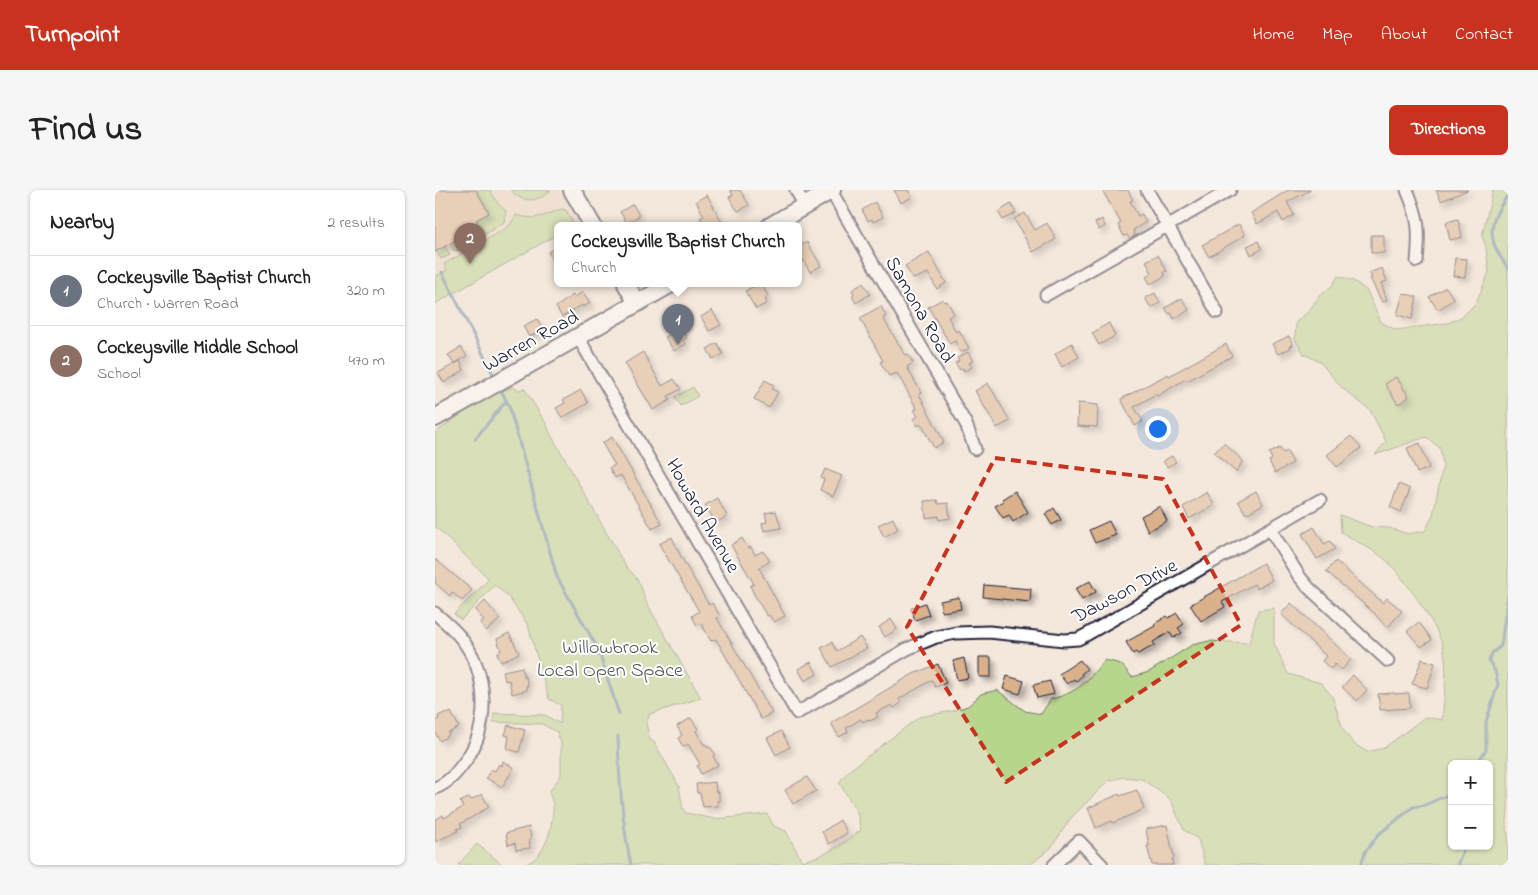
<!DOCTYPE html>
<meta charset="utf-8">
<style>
body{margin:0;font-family:"Indie Flower",sans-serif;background:#f6f6f6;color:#222}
.controls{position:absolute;right:15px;bottom:15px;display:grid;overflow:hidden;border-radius:8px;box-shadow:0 1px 4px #0004}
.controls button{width:45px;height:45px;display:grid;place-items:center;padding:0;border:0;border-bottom:1px solid #e0e0e0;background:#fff;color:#222;font:25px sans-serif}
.you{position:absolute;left:722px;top:238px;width:18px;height:18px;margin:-12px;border:4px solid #fff;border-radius:50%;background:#1a73e8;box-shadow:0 0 0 8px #1a73e833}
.badge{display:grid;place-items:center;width:32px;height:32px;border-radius:50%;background:#c8321e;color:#fff;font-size:16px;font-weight:700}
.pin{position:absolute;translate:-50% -41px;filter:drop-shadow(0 1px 2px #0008)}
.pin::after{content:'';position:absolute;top:26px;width:18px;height:15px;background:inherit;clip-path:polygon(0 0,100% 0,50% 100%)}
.popup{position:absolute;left:119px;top:32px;width:248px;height:65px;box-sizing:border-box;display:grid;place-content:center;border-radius:8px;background:#fff;filter:drop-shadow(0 1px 4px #0005);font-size:16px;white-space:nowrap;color:#767676}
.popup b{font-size:19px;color:#222}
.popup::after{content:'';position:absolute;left:50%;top:100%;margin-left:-10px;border:10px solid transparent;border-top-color:#fff}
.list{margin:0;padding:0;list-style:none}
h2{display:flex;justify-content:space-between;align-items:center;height:65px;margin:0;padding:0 20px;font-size:21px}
h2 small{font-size:16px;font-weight:400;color:#767676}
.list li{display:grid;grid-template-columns:32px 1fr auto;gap:15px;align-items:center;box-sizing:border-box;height:70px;padding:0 20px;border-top:1px solid #e0e0e0}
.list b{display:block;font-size:19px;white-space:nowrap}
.list p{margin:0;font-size:16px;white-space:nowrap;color:#767676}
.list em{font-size:16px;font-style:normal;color:#767676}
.map{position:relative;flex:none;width:1073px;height:675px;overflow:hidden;border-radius:8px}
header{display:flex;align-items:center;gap:30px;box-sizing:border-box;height:70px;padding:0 25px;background:#c8321e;color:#fff}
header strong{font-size:24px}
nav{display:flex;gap:28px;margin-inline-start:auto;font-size:18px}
.intro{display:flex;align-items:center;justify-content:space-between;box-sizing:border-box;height:120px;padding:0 30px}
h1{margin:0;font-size:35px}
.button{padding:12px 22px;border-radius:8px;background:#c8321e;color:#fff;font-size:18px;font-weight:700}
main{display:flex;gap:30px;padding:0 30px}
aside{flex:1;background:#fff;border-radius:8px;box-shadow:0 1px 4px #0004}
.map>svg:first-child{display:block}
.built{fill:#ecd8c4}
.green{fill:#b8d58d;stroke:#6d7c64;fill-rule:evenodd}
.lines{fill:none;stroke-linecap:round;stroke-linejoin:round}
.stream{stroke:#5e83a2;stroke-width:3}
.building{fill:#dab18b;stroke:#22223b;filter:url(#shadow)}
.street-casing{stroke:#22223b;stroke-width:15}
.secondary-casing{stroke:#22223b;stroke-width:20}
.street{stroke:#fff;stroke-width:11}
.secondary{stroke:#fff;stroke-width:16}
.marked{fill:none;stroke:#c8321e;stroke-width:4;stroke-dasharray:10 6;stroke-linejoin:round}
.labels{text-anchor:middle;stroke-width:4;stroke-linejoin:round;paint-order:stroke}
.street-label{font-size:20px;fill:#22223b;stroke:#fff}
.park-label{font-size:20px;fill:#4f5854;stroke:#fff}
</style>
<header>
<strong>Turnpoint</strong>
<nav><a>Home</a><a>Map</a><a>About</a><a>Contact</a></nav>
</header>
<div class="intro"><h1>Find us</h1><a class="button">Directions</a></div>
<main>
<aside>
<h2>Nearby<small>2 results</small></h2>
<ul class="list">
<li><span class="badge" style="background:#6b7280">1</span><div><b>Cockeysville Baptist Church</b><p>Church · Warren Road</p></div><em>320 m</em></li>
<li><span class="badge" style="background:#8d6e63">2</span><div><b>Cockeysville Middle School</b><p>School</p></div><em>470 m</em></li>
</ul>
</aside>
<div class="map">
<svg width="1073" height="675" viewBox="0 0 1073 675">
<defs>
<filter id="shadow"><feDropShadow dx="4.5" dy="4.5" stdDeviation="2.5" flood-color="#0004"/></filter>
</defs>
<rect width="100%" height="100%" fill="#f4e8dc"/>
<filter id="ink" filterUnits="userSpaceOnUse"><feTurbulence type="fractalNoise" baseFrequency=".02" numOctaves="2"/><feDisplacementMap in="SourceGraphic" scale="10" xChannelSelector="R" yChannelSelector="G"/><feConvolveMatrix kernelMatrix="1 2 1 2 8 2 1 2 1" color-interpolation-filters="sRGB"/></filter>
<g filter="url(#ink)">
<path class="built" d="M0 0H126L144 32 137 36H123V44L0 114Z"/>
<path class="green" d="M41 0H55L64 15 71 21 69 32 49 45 41 30 54 23Z
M76 0H116C105 12 86 14 76 0Z
M1058 0H1073V621L1071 639 1073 644V675H770L763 649 749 640 735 609 707 589 689 587 673 591 636 628 616 658 595 675H89C111 666 116 642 118 621 119 615 116 608 114 602L126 585V553L122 542 107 534 58 532 59 523 110 525 125 534 126 515 114 509 93 435 74 408 60 395 26 430 19 424 54 389 0 336V243C25 225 49 206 78 197L84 200 89 198 112 235 115 243 191 377C202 386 207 396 210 410L266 508 215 524 211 533 215 550 219 552 244 596 248 619 251 623 280 629 332 624 339 636 351 641 367 671C393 665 405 655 426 640L422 622 404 592 416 579 484 527 517 521 533 516 546 504 562 500 590 521 606 524 616 509C645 502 651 491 670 470L686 474 697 487 714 482 757 455 774 451 814 453 823 420 839 418V453L853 484 886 493 897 506 908 539 918 553 932 562 949 558 990 527 1007 530C1009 507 1013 483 1009 461 1006 439 968 387 952 371 940 360 920 351 906 342L905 325 937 337 954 338 973 344 990 341 998 325 1008 275 1005 258 991 247 940 265 951 251 935 220 907 198 885 172 869 164 860 149 861 132 874 121 884 106 897 96 903 86 919 91 932 101 946 132 961 140 1013 133 1028 126 1041 113 1054 82 1051 57 1047 46ZM1017 574H1054V656H1017Z
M127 19 131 20 139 35 123 36V44L0 114V87L12 80 9 74 70 39 75 35 81 25C91 28 100 29 111 25 116 23 121 20 127 19Z
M40 39 43 44V49L22 61 18 60 14 53Z
M10 56 15 65 6 69 1 61Z
M258 197 263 206 246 216 240 207Z
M42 654 68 675H23Z"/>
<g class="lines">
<path class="stream" d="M1073 5C1060 23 1051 40 1062 61 1065 67 1070 73 1073 79
M7 82 60 188
M65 198 74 216 122 387 163 459 184 524
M40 249 71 211
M183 546C184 589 187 633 196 675
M1041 574 1051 560V532L1063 494 1060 481 1054 471 1057 463 1066 456 1073 404
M926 675 930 662 944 644 978 617 990 615 1017 603
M1022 675 1030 656"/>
</g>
<path class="building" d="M0 0H41L54 23 41 30 45 36 0 62Z
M295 0H305L314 15 304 21 302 20 294 7 298 5Z
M459 0H473L477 7 466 13Z
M667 0H693L698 10 695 11 703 26 707 24 711 32 698 40 700 45 695 49 692 45 689 46 683 35 686 33Z
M853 0H876L852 12 859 25 848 32 843 22 822 34 816 23Z
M1001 0H1033L1006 11Z
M272 5 287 32 279 36H269L265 28 269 26 261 11Z
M440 12 448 27 438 32 437 29 433 31 427 20Z
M198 14 204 26 192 33 185 22Z
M576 14 581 23 568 30 563 22Z
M590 23 600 40 612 33 621 49 598 62 579 29Z
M667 29 670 36 664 40 660 33Z
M1023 29 1027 47 1015 50 1011 32Z
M804 34 810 45 774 67 767 55Z
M936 45H949V63H936Z
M823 51 827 59 816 65 812 56Z
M372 52 386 76 375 82 363 61V57Z
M123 56V79L113 62Z
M494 62 511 93 502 99 493 83 478 89 470 76Z
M723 65 732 81 729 82 730 86 715 94 711 87 717 83 711 71Z
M1020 68 1032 69 1030 87 1018 86Z
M947 78 952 91 946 93 952 110 947 112 935 88 937 87 934 83Z
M428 93 435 104 421 113 417 106 419 104 417 100Z
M323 94H326L333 106 330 108 332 113 321 119 310 101Z
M1011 97 1019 109 1003 120 994 107Z
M148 102 155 113 148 117 147 115 127 127 121 117 138 105 139 107Z
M720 103 725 113 716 118 710 108Z
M968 103 982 107 977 129 962 125Z
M747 108 754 120 739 129 736 123 734 124 730 118Z
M508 109 509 112 512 111 519 124 513 127 521 142 524 140 534 158 526 163 520 151 515 154 493 117Z
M446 116 451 126 448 128 470 165 473 164 478 173 472 177 486 202 484 204 509 252 499 258 486 234 483 236 478 229 483 226 479 220 482 219 462 183 454 186 445 172 448 171 425 128Z
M277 120 286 135 274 141 266 127Z
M102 129 108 140 94 147 88 136Z
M674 133 680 146 664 155 657 143Z
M246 138 252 148 248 150 251 154 239 161 230 147Z
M854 146 858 155 855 156 856 158 843 164 837 154Z
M282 153 288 164 278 169 272 159Z
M637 153 644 167 627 177 620 164Z
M791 154 797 166 752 191 751 189 722 206 721 204 699 217 708 231 700 236 686 209 733 184 734 186Z
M26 157 32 166 19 174 13 165Z
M208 162 227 196 239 189 246 199 233 206 235 210 218 220 190 173Z
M533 162 538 171 534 173 537 177 529 181 528 178 525 180 520 173 524 171 522 168Z
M25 171 29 180 9 193 3 183Z
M961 187 974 207 963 214 950 194Z
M330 190 339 195 337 199 343 202 334 218 319 209Z
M553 193 575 231 562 238 540 201Z
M146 200 153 213 127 228 121 218 130 213 128 210Z
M643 213 663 215 662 237 642 236Z
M916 246 926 258 902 277 892 265Z
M177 247 227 334 217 339 186 285 180 288 174 278 180 275 167 253Z
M789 253 808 271 801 282 779 263Z
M985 253 994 278 982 283 972 258Z
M845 258 848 263 852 261 858 273 840 283 834 271 837 269 834 263Z
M737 266 741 272 732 277 728 271Z
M390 279 407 286 398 306 385 300 389 289 386 288Z
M964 294 975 299 966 322 955 317Z
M580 301 593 322 578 332 574 325 568 328 560 316 569 311 567 309Z
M821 301 828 314 811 324 803 311Z
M772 302 779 315 754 329 748 317Z
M282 308 292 326 281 333 270 315Z
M502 310 503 314 513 313 515 328 504 330V326L491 328 489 311Z
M725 316 732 331 713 341 706 326Z
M619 318 626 330 617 335 610 324Z
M341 321 346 338 329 341 327 333 332 332 330 323Z
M458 328 463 339 449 347 443 335Z
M674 331 681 345 660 353 654 340Z
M879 337 889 354 895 351 900 359 882 369 867 344Z
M237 347 246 367 274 415 277 413 285 426 282 428 337 523 326 529 281 449 276 451 266 433 263 435 261 434 257 426 264 421 224 354Z
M307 348 313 358 316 357 320 365 328 361 335 371 324 378 350 426 339 432 334 425 332 426 320 406 315 396 319 394 296 355Z
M0 369 37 400 27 411 17 402 15 406 0 393Z
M901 371 948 413 952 408 967 421 952 438 939 423 891 381Z
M828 373 837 390 822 399 819 394 787 412 790 417 766 431 755 415Z
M655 391 661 402 647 410 640 399Z
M549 395 596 399 595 412 548 407Z
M524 407 526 419 507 422 505 411Z
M50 411 65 429 51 441 45 433 49 430 40 420Z
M490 413 494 425 480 430 476 418Z
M856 413 916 469 907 480 900 474 896 479 887 471 891 466 846 424Z
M742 423 749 434 743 438 747 443 738 448 735 442 718 452 720 455 703 464 701 462 698 464 691 452 720 436 719 434 732 426 733 428Z
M456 429 462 439 450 447 444 437Z
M984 432 997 450 986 457 972 441Z
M74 443 84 463 66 472 62 463 66 461 62 449Z
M425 447 432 458 397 477 386 458 397 452 402 461Z
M544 467H556V487H544Z
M529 468 533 488 522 490 518 471Z
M987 469 1000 473 992 498 977 494Z
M645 470 652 479 646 484 647 486 641 491 639 489 632 494 624 484Z
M376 472 382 484 370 491 363 479Z
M503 474 511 493 500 497 497 490 464 509 466 513 459 518 457 515 441 523 443 527 435 531 433 529 428 532 426 529 411 538 413 542 404 547 396 533 478 484Z
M87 477 89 487H91L93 496H91L92 500 77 504 74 490 70 491 68 481Z
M918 485 932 500 922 511 907 497Z
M572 486 589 491 585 504 568 499Z
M615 491 619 504 602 508 598 495Z
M960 503V504L974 503 975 518 945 520 943 504Z
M11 522 12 524 16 522 24 537 13 543 14 545 5 551 0 542V531L4 529 3 526Z
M256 528 263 539 261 541 269 555 271 554 273 558 275 557 280 564 278 566 283 575 266 584 262 576 265 574 253 554 248 557 243 548 247 545 242 536Z
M73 535 90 540 84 562 72 559 74 546 70 545Z
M346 541 355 557 341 565 332 548Z
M68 571 79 578 67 597 51 588 56 579 60 581 64 574 67 576Z
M372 587 381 601 358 614 350 600Z
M280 592 281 602H284V611H282L283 616 268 617 265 603H262L261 594Z
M702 600 709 619 678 633 677 631 661 638 653 618 684 604 685 606Z
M47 604 54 617 25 634 27 637 22 639 23 641 0 652V630L8 625 9 628 28 617 25 612 34 607 36 610Z
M405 630 412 643 394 654 387 642Z
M732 635 739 668 737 669 738 675H717L712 656H714L711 639Z
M94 637 96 649H94L95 658 81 660 80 653 73 655 71 643Z"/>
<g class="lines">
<defs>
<path id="street" d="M361 0 370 16
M712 0 782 122
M972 0C984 28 985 41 982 71
M396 1 531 234 540 259
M611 105 795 0
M143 147 362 523 472 459 501 447 521 443 554 442 629 450 643 449 651 445 885 310
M835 339 864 386 874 398 953 471
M0 423C9 431 18 438 25 447 53 481 56 534 31 570 23 581 14 593 0 598
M619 675 644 651 667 675"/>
<path id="secondary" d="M137 0 158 36
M335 36 397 0
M191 94 202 113
M0 228 236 94"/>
</defs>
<use href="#street" class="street-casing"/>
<use href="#secondary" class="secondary-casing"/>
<use href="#street" class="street"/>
<use href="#secondary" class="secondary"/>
</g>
</g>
<path d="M0 0H1073V675H0ZM560 268 728 289 806 435 571 592 472 437Z" fill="#f4e8dc" fill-opacity=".55" fill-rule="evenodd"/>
<path class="marked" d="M560 268 728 289 806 435 571 592 472 437Z"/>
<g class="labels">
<g class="street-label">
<text transform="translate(486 119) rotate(60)" y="7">Samona Road</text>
<text transform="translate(95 150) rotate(-29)" y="7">Warren Road</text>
<text transform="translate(269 325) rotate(60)" y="7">Howard Avenue</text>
<text transform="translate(689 400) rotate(-28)" y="7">Dawson Drive</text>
</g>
<g class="park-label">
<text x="175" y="463">Willowbrook<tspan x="175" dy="23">Local Open Space</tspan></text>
</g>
</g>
</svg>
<div class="controls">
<button>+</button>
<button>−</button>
</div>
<div class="you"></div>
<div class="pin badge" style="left:243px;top:155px;background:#6b7280">1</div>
<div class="popup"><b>Cockeysville Baptist Church</b>Church</div>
<div class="pin badge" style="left:35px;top:74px;background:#8d6e63">2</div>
</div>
</main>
